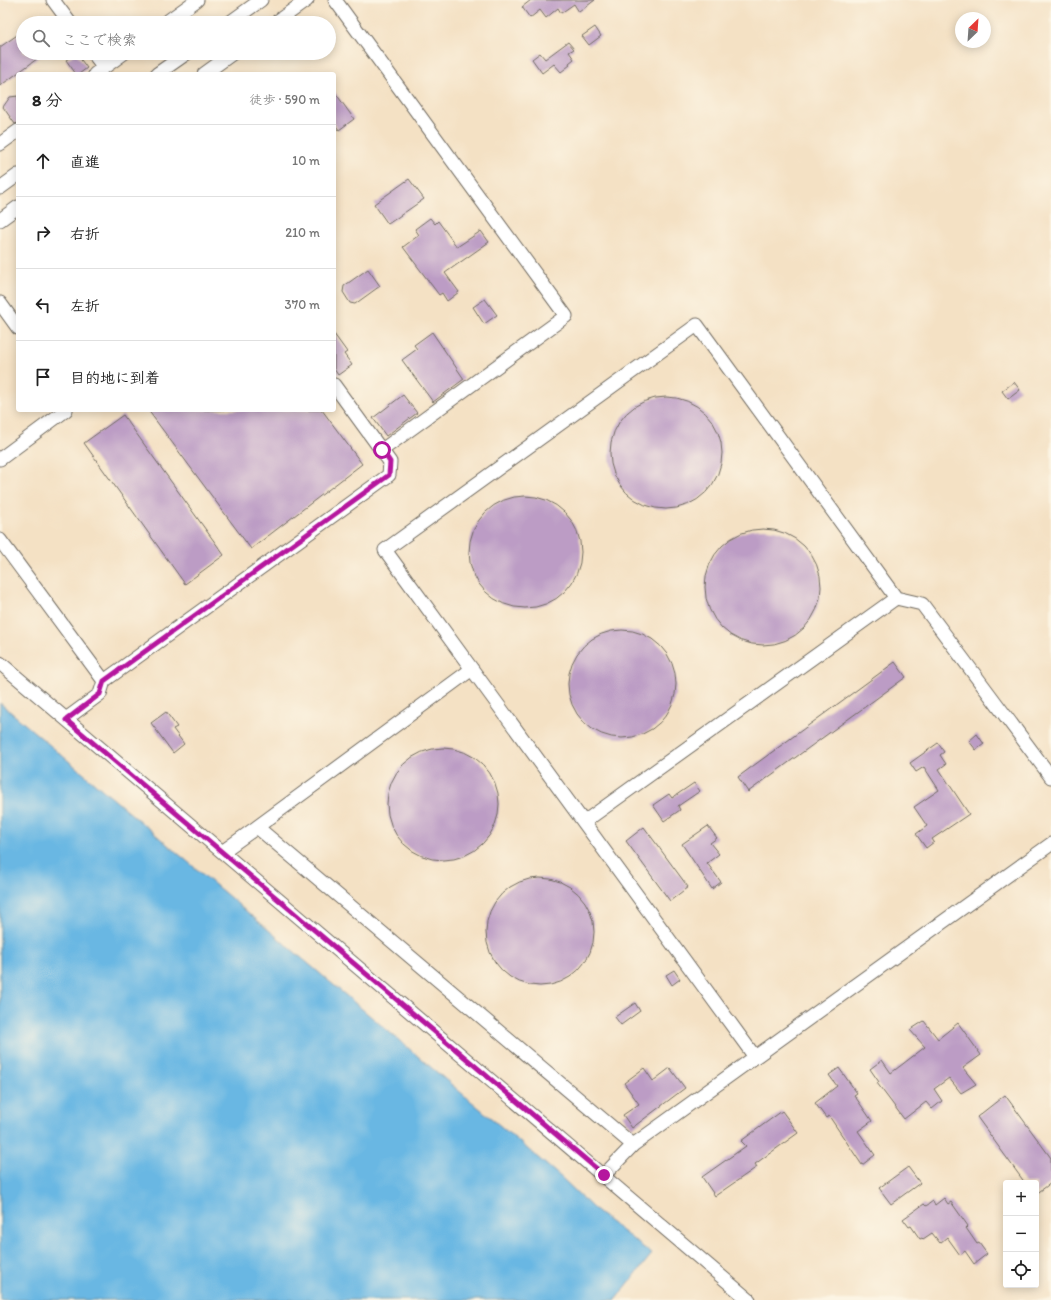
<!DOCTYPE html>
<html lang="ja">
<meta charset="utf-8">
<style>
body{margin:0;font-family:Itim,"Klee One",sans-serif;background:#f2f2f2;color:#222}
.controls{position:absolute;right:12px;bottom:12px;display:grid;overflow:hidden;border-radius:4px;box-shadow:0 2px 10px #0003}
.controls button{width:36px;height:36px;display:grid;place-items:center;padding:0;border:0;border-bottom:1px solid #e0e0e0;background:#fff;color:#222;font:20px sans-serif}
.compass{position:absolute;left:955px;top:12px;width:36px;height:36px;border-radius:50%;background:#fff;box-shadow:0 2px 10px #0003;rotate:25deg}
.stop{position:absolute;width:12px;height:12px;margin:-9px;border:3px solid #b5179e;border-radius:50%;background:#fff}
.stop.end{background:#b5179e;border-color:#fff;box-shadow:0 1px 4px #0008}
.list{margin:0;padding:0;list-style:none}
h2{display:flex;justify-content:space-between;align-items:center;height:52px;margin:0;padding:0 16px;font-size:17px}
h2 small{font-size:13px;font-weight:400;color:#767676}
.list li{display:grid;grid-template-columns:26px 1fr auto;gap:12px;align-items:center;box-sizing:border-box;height:72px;padding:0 16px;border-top:1px solid #e0e0e0}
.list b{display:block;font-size:15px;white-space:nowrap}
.list em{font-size:13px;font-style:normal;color:#767676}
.icon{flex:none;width:22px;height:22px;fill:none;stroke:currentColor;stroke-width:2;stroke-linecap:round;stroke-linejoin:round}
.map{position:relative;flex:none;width:1051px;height:1300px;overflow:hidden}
.search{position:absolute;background:#fff;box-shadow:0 2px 10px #0003;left:16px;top:16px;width:320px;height:44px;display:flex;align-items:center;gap:10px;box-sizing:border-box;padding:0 14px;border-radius:22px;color:#767676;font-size:15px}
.panel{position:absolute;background:#fff;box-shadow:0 2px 10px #0003;left:16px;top:72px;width:320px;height:340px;border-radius:4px}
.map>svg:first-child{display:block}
.water{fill:#69b7e3;stroke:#4a7187}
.building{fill:#bc9cc5}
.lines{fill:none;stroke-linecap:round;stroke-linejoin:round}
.minor-casing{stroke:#716b61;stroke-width:15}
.minor{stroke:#fff;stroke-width:13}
.route{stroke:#b5179e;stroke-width:5}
</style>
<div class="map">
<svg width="1051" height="1300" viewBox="0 0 1051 1300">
<rect width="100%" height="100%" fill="#fcf5e5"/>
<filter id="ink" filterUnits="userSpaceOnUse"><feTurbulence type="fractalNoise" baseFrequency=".025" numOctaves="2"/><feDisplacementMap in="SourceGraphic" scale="8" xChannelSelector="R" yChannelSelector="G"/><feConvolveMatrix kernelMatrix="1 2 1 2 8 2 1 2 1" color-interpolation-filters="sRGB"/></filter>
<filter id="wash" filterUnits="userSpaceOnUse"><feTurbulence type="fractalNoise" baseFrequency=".012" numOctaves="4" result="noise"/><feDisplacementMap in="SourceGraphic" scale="16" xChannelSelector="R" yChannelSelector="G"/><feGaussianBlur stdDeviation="0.9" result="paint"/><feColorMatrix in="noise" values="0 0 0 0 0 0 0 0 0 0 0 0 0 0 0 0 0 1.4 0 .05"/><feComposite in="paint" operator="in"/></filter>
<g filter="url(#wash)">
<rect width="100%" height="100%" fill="#f4e1c4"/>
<path class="water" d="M0 703 562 1178 597 1212 652 1254 615 1300H0Z"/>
<g id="blocks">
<path class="building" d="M531 0H595L579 12 574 4 561 13 558 8 546 18 540 10 530 18 522 7Z
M595 27 601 36 589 45 582 36Z
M23 31V53H45L0 86V47Z
M568 42 574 49 569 52 574 59 569 63 570 65 561 72 554 64 542 73 532 59 540 53 545 59Z
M76 53 87 68 79 74H76L66 60Z
M334 91 354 119 339 130 334 123Z
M18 96V123L15 124 3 107 10 97Z
M409 179 424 199 388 224 374 204Z
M430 218 435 224 438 221 457 247 481 231 489 242 445 273 459 292 447 301 442 293 439 295 403 247 419 235 415 229Z
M368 269 380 286 355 304 350 303 343 292 344 286Z
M485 299 497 315 484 324 473 307Z
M432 332 464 379 433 402 402 360 417 349 414 345Z
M334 334 347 352 344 354 352 365 338 375 334 369Z
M1014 382 1020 390 1008 399 1002 391Z
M403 395 417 413 386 436 373 418Z
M610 453a56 56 0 1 1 112 0a56 56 0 1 1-112 0Z
M148 410H322L362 464 251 549Z
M123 415 224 555 185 584 84 443Z
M469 552a56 56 0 1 1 112 0a56 56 0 1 1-112 0Z
M705 587a58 58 0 1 1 116 0a58 58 0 1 1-116 0Z
M568 684a54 54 0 1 1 108 0a54 54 0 1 1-108 0Z
M895 662 906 677 748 792 738 777Z
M166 712 177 727 173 729 184 744 173 753 151 723Z
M977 734 984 744 976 750 969 741Z
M938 743 944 752 940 755 946 764 939 769 969 814 932 839 934 842 926 848 916 834 927 826 914 807 939 790 924 767 916 772 910 763Z
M387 804a56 56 0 1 1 112 0a56 56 0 1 1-112 0Z
M694 783 700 791 678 806 680 810 664 821 653 805 669 794 672 798Z
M708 826 717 838 710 843 719 854 707 863 721 882 712 889 682 844Z
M644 827 688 887 670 901 626 841Z
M486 932a54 54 0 1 1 108 0a54 54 0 1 1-108 0Z
M674 970 680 979 672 985 666 975Z
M635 1003 640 1011 621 1025 615 1017Z
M924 1021 938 1039 958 1023 981 1055 963 1068 976 1084 961 1093 949 1078 934 1089 942 1101 932 1109 926 1102 904 1119 877 1083 879 1082 870 1069 882 1060 891 1073 925 1047 910 1030Z
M644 1068 653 1081 670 1068 685 1088 632 1128 623 1115 639 1104 624 1083Z
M839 1068 857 1093 854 1095 872 1121 858 1131 875 1155 862 1165 829 1116 826 1118 815 1103 837 1086 829 1075Z
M1005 1095 1051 1158V1183L1036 1194V1183H1025L977 1117Z
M782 1111 798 1133 755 1164 757 1167 715 1196 702 1177 746 1146 741 1141Z
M908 1167 920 1183 891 1204 879 1188Z
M944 1198 948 1204 951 1202 968 1226 966 1228 977 1244 979 1243 987 1254 974 1264 965 1251 960 1255 947 1237 940 1243 932 1233 923 1239 922 1238 920 1239 911 1226 909 1227 903 1219 924 1204 926 1206 933 1201 935 1205Z"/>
</g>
</g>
<g filter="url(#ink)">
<use href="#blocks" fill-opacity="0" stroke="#716b61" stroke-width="1"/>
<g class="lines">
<defs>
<path id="minor" d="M53 0 70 23
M335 0 566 316 382 450
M165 23 197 0
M229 23 261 0
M275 23 307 0
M93 53 104 67
M95 74 124 53
M157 74 187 53
M204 74 233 53
M0 144 18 131
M0 188 18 175
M0 220 18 207
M0 303 18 328
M0 459 66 410
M0 540 104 681 389 475 390 462 334 385
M0 663 749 1300
M472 669 257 827 633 1145
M66 719 100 694 104 681
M584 822 896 598
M222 852 257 827
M755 1057 385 550 697 325 896 598 922 604 1051 777
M604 1175 633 1145 1051 844"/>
</defs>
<use href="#minor" class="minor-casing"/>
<use href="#minor" class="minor"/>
</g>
</g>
<g class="lines" filter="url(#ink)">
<path class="route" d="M382 450 390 462 389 475 104 681 100 694 66 720 604 1175"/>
</g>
</svg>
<div class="controls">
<button>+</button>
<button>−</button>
<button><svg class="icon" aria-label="locate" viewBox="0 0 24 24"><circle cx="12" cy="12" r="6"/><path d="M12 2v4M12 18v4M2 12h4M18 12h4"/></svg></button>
</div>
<svg class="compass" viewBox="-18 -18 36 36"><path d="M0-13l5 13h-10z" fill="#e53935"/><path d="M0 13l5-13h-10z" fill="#767676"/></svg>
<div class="stop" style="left:382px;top:450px"></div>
<div class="stop end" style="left:604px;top:1175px"></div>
<div class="search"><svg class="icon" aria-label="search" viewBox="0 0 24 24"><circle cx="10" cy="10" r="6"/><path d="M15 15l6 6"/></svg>ここで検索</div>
<section class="panel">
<h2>8 分<small>徒歩 · 590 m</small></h2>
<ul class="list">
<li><svg class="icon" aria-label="ahead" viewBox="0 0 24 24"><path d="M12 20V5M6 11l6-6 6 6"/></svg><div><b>直進</b></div><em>10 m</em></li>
<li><svg class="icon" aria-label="right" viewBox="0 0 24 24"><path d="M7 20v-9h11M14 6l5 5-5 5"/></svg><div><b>右折</b></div><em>210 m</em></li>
<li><svg class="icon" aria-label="left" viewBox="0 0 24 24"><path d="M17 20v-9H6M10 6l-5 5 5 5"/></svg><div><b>左折</b></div><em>370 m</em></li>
<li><svg class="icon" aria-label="arrive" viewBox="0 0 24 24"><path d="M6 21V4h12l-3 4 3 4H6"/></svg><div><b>目的地に到着</b></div></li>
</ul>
</section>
</div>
